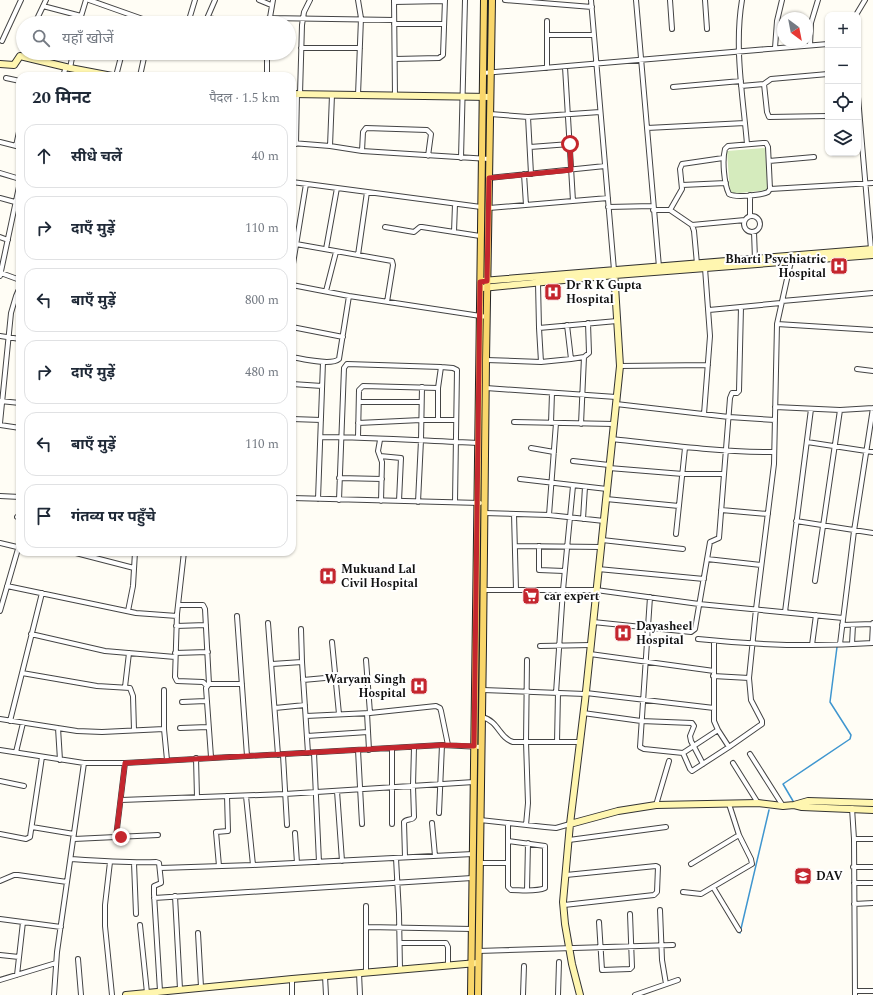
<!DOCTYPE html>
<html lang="hi">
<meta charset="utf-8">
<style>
body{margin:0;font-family:Spectral,"Noto Sans Devanagari",serif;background:#f2f2f3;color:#1f2937}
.controls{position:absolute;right:12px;top:12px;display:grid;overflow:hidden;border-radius:8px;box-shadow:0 1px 3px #0004}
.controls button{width:36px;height:36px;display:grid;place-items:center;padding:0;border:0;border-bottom:1px solid #e0e1e3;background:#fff;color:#1f2937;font:20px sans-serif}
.compass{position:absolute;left:777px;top:12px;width:36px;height:36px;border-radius:50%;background:#fff;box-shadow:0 1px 3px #0004;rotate:148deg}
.stop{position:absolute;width:12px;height:12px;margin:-9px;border:3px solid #c4262e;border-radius:50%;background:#fff}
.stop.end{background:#c4262e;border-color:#fff;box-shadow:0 1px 4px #0008}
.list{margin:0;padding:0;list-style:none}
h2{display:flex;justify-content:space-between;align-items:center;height:52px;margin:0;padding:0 16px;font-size:17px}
h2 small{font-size:13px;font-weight:400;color:#747a83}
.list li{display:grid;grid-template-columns:26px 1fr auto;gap:12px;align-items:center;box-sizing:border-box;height:64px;margin:0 8px 8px;padding:0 8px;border:1px solid #e0e1e3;border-radius:12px}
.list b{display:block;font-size:15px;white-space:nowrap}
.list em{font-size:13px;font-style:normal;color:#747a83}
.icon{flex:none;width:22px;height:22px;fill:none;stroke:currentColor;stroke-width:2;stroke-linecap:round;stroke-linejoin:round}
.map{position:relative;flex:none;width:873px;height:995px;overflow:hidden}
.search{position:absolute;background:#fff;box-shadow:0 1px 3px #0004;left:16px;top:16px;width:280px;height:44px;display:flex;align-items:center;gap:10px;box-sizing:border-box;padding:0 14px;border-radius:22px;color:#747a83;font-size:15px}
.panel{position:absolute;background:#fff;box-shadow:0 1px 3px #0004;left:16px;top:72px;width:280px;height:484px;border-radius:12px}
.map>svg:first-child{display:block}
.park{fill:#d5ebbd}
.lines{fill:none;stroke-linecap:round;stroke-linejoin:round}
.stream{stroke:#3f96cf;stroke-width:1.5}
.street-casing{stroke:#444;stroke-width:6}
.secondary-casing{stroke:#333;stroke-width:8}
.primary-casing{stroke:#222;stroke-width:8}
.street{stroke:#fff;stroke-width:4}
.secondary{stroke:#fff6b0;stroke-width:6}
.primary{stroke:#f9d66b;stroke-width:6}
.route{stroke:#c4262e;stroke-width:5}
.labels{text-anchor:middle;stroke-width:4;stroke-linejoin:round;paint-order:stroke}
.poi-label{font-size:12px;font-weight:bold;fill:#111;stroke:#fff;text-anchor:start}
</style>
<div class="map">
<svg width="873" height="995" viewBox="0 0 873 995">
<rect width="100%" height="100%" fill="#fffdf5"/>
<path class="park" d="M765 148 768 190 730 194 727 151Z"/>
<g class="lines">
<path class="stream" d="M793 801 783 784 850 739 851 735 830 702 837 647
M740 933 769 810"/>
<defs>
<path id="street" d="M89 0 154 23
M259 0 271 5
M394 0 395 96
M505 0 592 7
M591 0 614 270
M636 0 659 267
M670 0 672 29
M705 0 707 29
M742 0C734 47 743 97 747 144
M394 2 445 1
M43 6 81 16
M856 15 865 0
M207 18 242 23
M269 18 394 20
M35 23 46 0
M79 23 86 0
M188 23 195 0
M205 23 215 0
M269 23 273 0
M394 24H444
M547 35H594
M2 41 21 0
M810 45 811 23 818 0
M301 48H360
M775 48 777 21 782 0
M223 53 267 54
M176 55 177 53
M395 59 439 58 443 55 445 0
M565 67 573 201
M70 68 73 53
M547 68V21
M483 73 828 44
M63 76 66 67
M116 76 122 53
M140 76 145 53
M267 76V53
M6 78 20 81
M764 84 767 112 769 117 828 116
M741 86 764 84 771 79 828 74
M673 87 741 81
M300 94 302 25 304 12 310 0
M358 95 361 18 358 0
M858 97 871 249
M490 114 528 117 600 112
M528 117 531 174
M647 128 745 123
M0 142 20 147
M292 143 330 146 362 151 489 159
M763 143H766L768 147 770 189 768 192C762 195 735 198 729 194 724 184 722 160 725 149L728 146Z
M296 144 297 94
M16 146 20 127
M330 146 332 95
M530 147 570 144
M362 151 363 132 366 128 427 130 431 134 428 156
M461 158 465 0
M769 161 814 157
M0 173 20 179
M524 174 526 205
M489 178 605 166
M292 182 481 207
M682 185 726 183
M770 189 873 183
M0 198 15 202
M608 207 653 206
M489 208 608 198
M653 210H670L692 225 694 231 697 264
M670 210 682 189 680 169 682 164 723 158
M744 224a8 8 0 1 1 16 0a8 8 0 1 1-16 0Z
M750 216V195
M692 225 745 220
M385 227 414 232 420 227H422L480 236
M454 232 455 204
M754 232 755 259
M0 237 8 240
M296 244 392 261 393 265 387 302
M326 249 337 188
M358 255 367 192
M292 270 306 184
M1 273 20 280
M0 276 20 182
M538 283 539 328 541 362
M292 285 349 296 487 317
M326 291 336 252
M782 301 873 293
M709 310 781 303
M777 324 873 330
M567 325 571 359 584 357 589 353 588 323
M292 327 343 337
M539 328 617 321
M0 336 20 339
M292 357C303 359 331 366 339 359L349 296
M486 360 541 362 571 359
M620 366 708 365
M857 369 873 371
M292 384 322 386
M486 388 616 397
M0 401 20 403
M359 402H421
M616 404 729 417 775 420
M775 407 840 410 873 408
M704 414 710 336 705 268
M292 419 321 420
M438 419V388L441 367
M514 422 614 424
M0 423 11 313 16 296 20 287
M358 423 421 420H456
M551 423 552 393
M581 424 584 357
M0 425 20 428
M321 437C373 437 426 441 478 443
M358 437 359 390 363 386 438 388
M612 439C666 445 720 452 774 452
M380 440 378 451 382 462 381 501
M807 442 873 452
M531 448 554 452
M380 456 401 458 399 501
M573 461 609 465
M609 468 683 474H724
M339 478 382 479
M520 479 607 489
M0 496 20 497
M292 498 480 503
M318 499 323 362
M606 499 679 506
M339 500 344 368 347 364 441 367 453 368 457 370 455 502
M418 502 421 440 422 387
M721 510 768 514
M484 513 549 515 604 521
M514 514 516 590
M549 515 556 423
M17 517 20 518
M583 519 585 487
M796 521 873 533
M676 534 685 448
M602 540 683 549
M0 543 17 547
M515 546 601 547
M539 546V570L564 571
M72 552 134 568
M184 552 177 614 175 677 177 681 203 682 207 686
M707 559 761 565
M598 569 704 579
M815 581 840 410
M7 586 136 613 177 616
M484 590H596L699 604 843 618
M650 597 640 747 644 749 683 753 690 769 692 771 729 747
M178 605H203L205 609 209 684 206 688 211 757
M0 611 20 542
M128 611 133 586 135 552
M785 612 811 409
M237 616 247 756
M593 622 691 632 695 629 710 542 719 538 730 398 732 393H737L739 391 741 307
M268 623 278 755
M842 625 873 624
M176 626 206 625
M301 629 302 662 308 753
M31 634 105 651 175 657
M698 639C756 645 815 647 873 643
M714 641V721L718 730 729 747 759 726 762 724V721L751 700 749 678 756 609 774 464 777 324 791 261
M332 642 339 714
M872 643 873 623
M840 644 854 531 873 408
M852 644 853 625
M812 645 816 615
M540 646 591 645
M175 653 208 652
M590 654 714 671
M366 660 370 713
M272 664 302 662
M22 673 97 686 130 688 133 696 134 730
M713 676 749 678
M303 680 336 677
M209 684H242
M125 687 129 653
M164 690V729L167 760
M483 690 585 694
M556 693 563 590 573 486
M586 693 714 708
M182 702 206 701
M275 708 305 705
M367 713 369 750
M583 713 641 721 692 723 694 726 690 736 691 741 703 764
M306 716 370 713 436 706 440 708 441 711 448 745
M482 717C499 721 499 738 513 742H580
M0 719 77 731 102 732 164 729
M10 721 42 593
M58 728 60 760
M180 728 208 727
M307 736 368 732
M557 742 558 693
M392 748V824
M0 750 84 763H125L442 745 481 747
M358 750 362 824
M16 752 23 723
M314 753 319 862
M683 753 718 730
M750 754 783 806
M283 755 287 825
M196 758 197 797
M733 763 758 803
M0 781 24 786
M337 791 342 861
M246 796 253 865
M121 800 285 794 474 782
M656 805 669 761
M852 808 854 839 855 995
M439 813 442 745
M480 820 545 827 556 828 570 824
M432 823 435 856
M526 825 528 803 526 742 527 660
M32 827 74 834
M295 833 297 863
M0 834 26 839 30 837 42 757
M116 837 125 763
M74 839 158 835
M854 839H873
M569 840 666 827
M508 841 545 846V888C536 892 521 890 511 890L508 887C508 865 508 844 508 823
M405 857 404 822C407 818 412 821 414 817L413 786 414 747
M396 858 399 914 400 969
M71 859C100 861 127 863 156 862L159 863 161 882V883L154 886V894L160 991
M110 862 105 905V926L112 995
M134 863 136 914
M479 863H508
M691 864 739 835 729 804
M219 866 216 832 228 831 227 796
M853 867H873
M160 868 253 865 473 854
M0 881 14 875H18L67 882
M854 883H873
M713 887 739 930
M527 890 528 843
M683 892 701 894 752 864 751 859 739 835
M175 896 180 989
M154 898 472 878
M854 904 873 903
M564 905 654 895 657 892 658 867 656 866 566 875
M366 906V972
M660 910 662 960 666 984
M0 919 61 927
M599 922 602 970 630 969 632 967 630 914
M140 925 147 993
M367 927 472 929
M198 933 201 987
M400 943H446L448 947V965
M478 951 673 945
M0 955 19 957
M78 959 81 995
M359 973 360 995
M17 975 23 922
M325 976 326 995
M0 980 56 963
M855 991H873
M54 995 57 952 84 763
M292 995V979
M523 995 524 966
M558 995 559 962
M635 995 678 980"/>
<path id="secondary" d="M0 64 14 65 20 56 70 68 112 76
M292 94 490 97
M482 281 873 249
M482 288 615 275 873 255
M794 805 802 807 873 810
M570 824 618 811 656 805 758 803 783 806 794 805 808 801 873 803
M126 995 292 979 477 963
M580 995 572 964 565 924 563 902 570 824 585 701 620 366 614 270"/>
<path id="primary" d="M471 995 484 0
M478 995 483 645 486 360 492 0"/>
</defs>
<use href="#street" class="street-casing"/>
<use href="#secondary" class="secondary-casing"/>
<use href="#primary" class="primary-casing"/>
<use href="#street" class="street"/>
<use href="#secondary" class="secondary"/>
<use href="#primary" class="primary"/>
</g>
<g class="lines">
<path class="route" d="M121 837H116L125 763 442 745 474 746 480 282 487 281 489 178 571 170 570 144"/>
</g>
<defs>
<symbol id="hospital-square" viewBox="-11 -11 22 22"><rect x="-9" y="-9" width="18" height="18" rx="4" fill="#c4262e" stroke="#fff"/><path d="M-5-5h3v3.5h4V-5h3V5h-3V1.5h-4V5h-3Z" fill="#fff"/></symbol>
<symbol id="supermarket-square" viewBox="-11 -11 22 22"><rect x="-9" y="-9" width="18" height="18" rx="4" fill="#c4262e" stroke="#fff"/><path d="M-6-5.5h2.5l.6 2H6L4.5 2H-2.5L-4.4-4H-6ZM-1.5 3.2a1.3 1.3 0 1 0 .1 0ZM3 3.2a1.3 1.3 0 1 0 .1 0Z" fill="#fff"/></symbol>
<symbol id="school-square" viewBox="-11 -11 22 22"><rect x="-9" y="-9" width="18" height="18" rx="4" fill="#c4262e" stroke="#fff"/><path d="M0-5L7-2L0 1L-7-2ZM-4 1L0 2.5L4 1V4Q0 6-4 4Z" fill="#fff"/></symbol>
</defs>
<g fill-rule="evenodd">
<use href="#hospital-square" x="829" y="256" width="20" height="20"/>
<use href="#hospital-square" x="543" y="282" width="20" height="20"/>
<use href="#hospital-square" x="318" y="566" width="20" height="20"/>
<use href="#supermarket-square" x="521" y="586" width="20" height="20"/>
<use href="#hospital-square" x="613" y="623" width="20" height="20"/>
<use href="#hospital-square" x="409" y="676" width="20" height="20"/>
<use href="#school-square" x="793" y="866" width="20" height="20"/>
</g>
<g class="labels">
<g class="poi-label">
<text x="826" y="263" text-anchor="end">Bharti Psychiatric<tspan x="826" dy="14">Hospital</tspan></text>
<text x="566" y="289">Dr R K Gupta<tspan x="566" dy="14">Hospital</tspan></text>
<text x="341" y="573">Mukuand Lal<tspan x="341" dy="14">Civil Hospital</tspan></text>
<text x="544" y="600">car expert</text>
<text x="636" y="630">Dayasheel<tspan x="636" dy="14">Hospital</tspan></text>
<text x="406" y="683" text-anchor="end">Waryam Singh<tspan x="406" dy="14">Hospital</tspan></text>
<text x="816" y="880">DAV</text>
</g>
</g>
</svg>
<div class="controls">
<button>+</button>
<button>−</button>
<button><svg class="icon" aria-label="locate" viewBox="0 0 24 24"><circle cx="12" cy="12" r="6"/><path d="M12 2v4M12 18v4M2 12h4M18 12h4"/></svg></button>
<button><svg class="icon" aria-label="layers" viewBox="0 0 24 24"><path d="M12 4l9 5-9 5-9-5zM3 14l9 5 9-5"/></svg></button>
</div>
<svg class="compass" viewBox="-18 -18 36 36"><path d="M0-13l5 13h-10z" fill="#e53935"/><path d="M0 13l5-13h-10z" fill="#747a83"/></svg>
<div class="stop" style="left:570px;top:144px"></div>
<div class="stop end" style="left:121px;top:837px"></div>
<div class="search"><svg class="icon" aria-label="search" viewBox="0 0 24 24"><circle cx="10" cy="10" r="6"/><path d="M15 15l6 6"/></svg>यहाँ खोजें</div>
<section class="panel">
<h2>20 मिनट<small>पैदल · 1.5 km</small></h2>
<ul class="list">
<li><svg class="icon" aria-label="ahead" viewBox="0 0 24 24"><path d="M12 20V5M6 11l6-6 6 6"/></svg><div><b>सीधे चलें</b></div><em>40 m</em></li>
<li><svg class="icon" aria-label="right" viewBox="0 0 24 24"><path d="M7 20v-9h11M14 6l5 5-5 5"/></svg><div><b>दाएँ मुड़ें</b></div><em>110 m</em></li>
<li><svg class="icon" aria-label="left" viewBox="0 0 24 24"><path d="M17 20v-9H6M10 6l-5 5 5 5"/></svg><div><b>बाएँ मुड़ें</b></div><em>800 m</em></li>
<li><svg class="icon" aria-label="right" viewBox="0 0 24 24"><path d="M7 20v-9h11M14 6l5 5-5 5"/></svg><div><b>दाएँ मुड़ें</b></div><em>480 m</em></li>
<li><svg class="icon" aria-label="left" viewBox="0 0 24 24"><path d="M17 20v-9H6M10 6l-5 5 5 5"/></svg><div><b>बाएँ मुड़ें</b></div><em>110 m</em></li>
<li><svg class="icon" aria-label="arrive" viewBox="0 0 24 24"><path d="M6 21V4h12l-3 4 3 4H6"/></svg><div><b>गंतव्य पर पहुँचे</b></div></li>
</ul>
</section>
</div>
